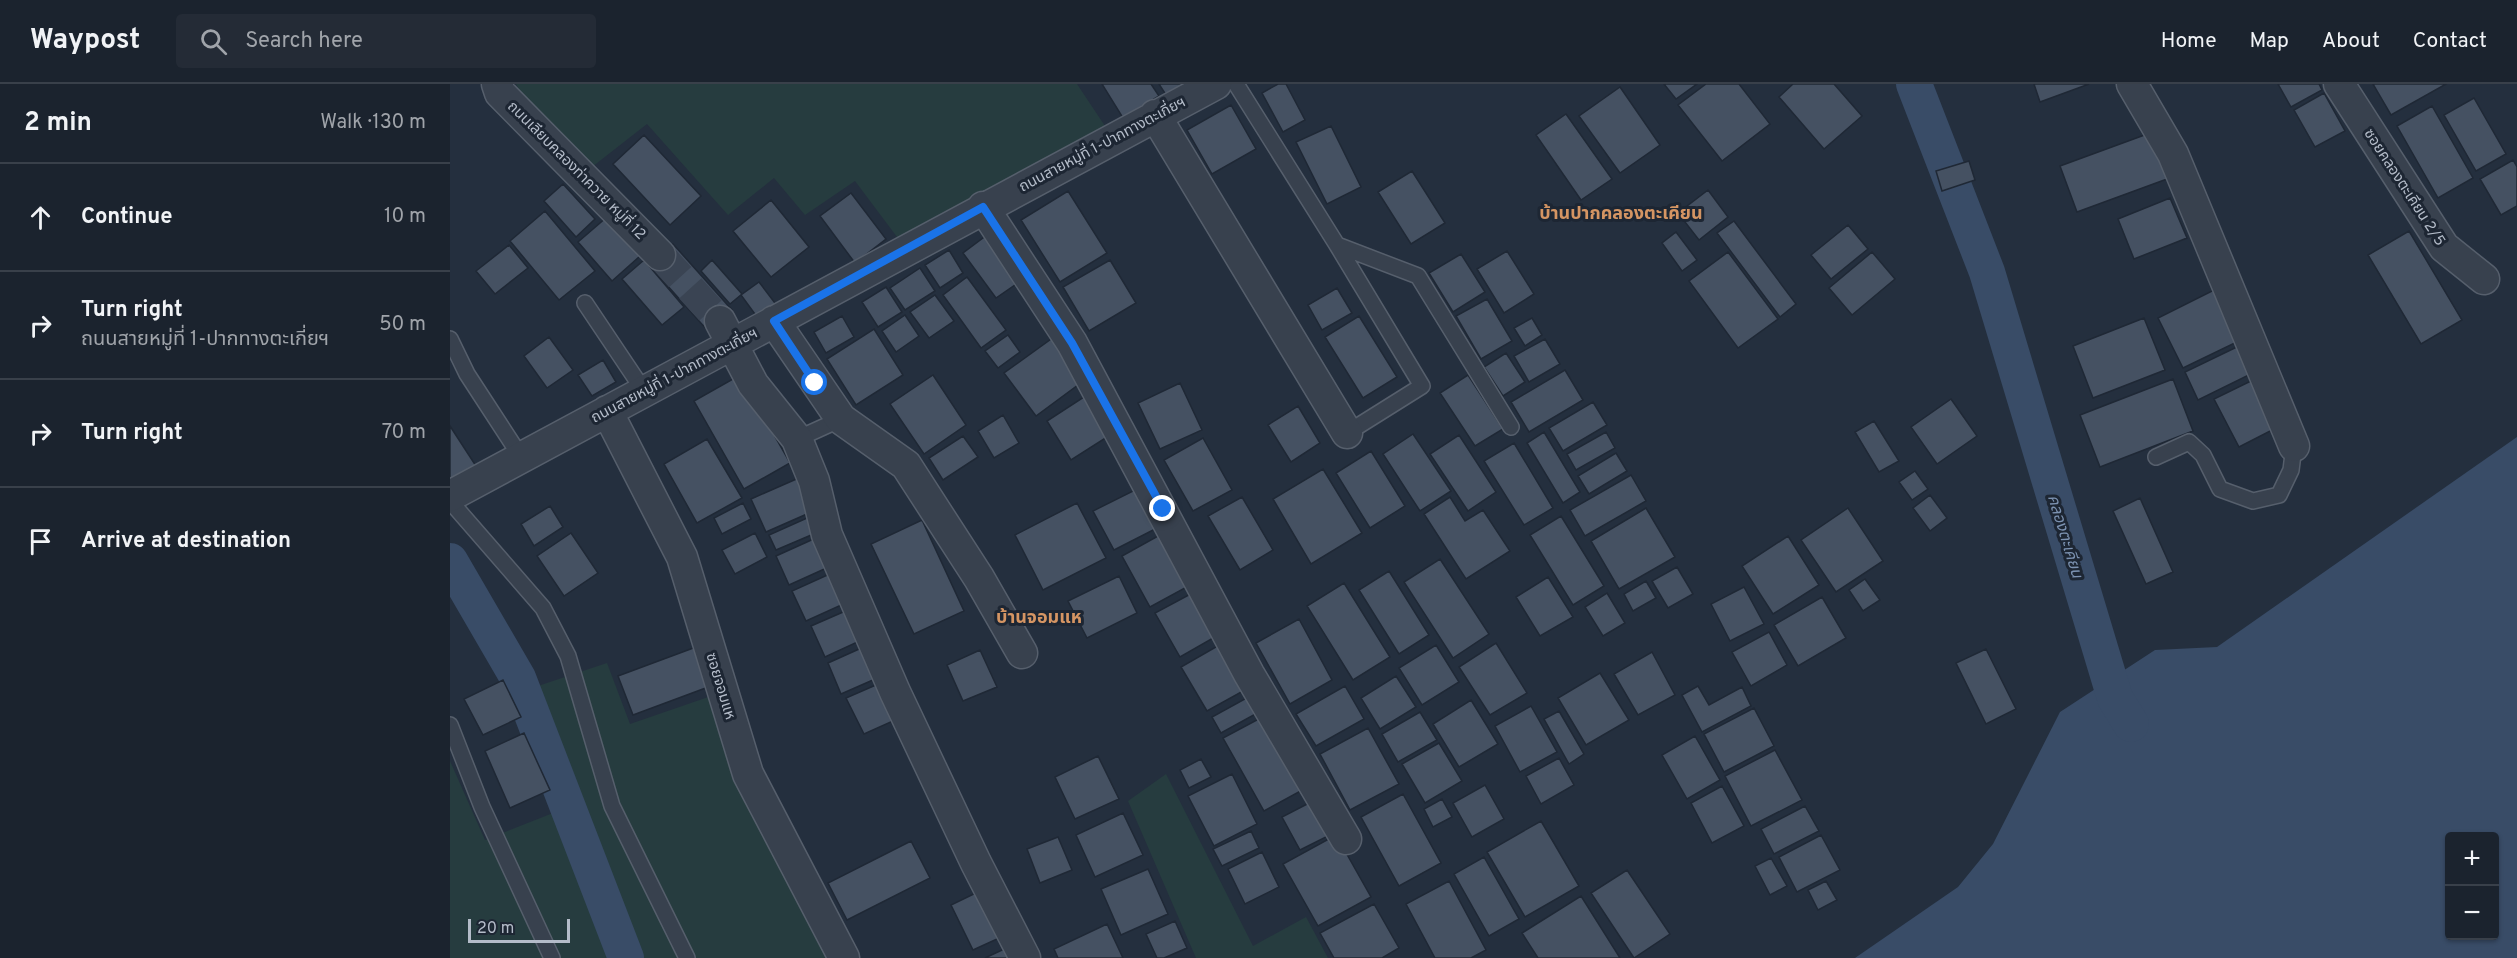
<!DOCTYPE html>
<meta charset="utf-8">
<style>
body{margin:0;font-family:Overpass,"Noto Sans Thai",sans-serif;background:#242b36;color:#f1f3f6}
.controls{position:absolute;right:18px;bottom:18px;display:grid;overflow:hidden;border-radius:6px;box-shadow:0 2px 4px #0004}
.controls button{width:54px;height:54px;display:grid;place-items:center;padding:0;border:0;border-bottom:2px solid #39404a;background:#1b232e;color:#f1f3f6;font:30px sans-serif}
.scale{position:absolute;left:18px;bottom:15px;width:102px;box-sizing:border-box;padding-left:6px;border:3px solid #b4bcc9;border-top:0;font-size:16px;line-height:21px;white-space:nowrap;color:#b4bcc9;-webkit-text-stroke:4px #1d2633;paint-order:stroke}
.stop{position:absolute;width:18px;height:18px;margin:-14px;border:4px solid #1a73e8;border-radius:50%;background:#fff}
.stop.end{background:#1a73e8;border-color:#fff;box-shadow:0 2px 6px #0008}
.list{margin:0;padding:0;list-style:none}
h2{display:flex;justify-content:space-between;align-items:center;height:78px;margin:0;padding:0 24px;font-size:26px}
h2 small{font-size:20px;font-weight:400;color:#a0a4aa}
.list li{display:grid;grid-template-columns:39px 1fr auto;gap:18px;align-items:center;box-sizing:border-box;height:108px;padding:0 24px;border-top:2px solid #39404a}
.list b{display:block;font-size:22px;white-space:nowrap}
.list p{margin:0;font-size:20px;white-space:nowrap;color:#a0a4aa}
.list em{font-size:20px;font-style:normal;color:#a0a4aa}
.icon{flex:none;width:33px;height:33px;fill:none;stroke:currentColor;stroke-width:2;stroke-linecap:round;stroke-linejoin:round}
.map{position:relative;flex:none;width:2067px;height:874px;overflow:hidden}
header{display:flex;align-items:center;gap:36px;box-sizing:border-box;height:84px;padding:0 30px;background:#1b232e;border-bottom:2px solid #39404a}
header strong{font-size:28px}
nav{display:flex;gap:33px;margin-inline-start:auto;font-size:21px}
.search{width:420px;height:54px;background:#242b36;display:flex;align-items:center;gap:15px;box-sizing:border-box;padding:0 21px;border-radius:6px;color:#a0a4aa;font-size:22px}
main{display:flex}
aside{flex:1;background:#1b232e}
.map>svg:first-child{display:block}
.green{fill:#263c3f}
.water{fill:#394c67;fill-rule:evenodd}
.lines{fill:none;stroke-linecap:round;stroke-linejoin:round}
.canal{stroke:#394c67;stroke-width:36}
.building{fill:#455162;stroke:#1f2835;stroke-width:1.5}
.minor-tunnel{stroke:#3a4453;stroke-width:30;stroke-dasharray:30 15;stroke-linecap:butt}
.service-casing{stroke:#565f6c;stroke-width:18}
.minor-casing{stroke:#565f6c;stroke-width:33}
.service{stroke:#38414e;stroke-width:15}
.minor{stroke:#38414e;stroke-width:30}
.route{stroke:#1a73e8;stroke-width:8}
.labels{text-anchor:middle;stroke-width:6;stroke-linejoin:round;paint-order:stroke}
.street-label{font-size:15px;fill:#b4bcc9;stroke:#1d2633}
.water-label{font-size:16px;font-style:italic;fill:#7c92b1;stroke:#1d2633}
.quarter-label{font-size:18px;font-weight:bold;fill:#d59563;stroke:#1d2633}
</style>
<header>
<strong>Waypost</strong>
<div class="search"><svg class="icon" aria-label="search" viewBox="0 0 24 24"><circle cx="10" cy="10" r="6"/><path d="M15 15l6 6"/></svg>Search here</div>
<nav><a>Home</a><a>Map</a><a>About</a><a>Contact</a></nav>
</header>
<main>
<aside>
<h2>2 min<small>Walk · 130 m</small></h2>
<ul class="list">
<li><svg class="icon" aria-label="ahead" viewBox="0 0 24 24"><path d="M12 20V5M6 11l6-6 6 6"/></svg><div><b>Continue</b></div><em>10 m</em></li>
<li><svg class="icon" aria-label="right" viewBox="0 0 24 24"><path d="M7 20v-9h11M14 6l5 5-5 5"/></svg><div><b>Turn right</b><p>ถนนสายหมู่ที่ 1-ปากทางตะเกี่ยฯ</p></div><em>50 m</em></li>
<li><svg class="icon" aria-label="right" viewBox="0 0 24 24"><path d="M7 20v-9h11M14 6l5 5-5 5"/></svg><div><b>Turn right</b></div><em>70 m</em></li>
<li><svg class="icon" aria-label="arrive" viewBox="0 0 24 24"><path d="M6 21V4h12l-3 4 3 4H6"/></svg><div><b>Arrive at destination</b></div></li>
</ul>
</aside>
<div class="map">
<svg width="2067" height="874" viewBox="0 0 2067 874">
<rect width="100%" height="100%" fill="#242f3e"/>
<path class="green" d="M66 0H627L659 48 450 157 405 97 355 131 324 94 278 131 197 40 142 83 76 17Z
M157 579 180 640 267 610 385 874H191L85 603Z
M0 677 35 756 103 729 159 874H0Z
M716 690 803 862 856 833 878 874H746L678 717Z"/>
<path class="water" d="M2067 353V874H1405L1508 803 1543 760 1610 628 1705 566 1767 563ZM2000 752H2044V852H2000Z"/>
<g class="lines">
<path class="canal" d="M1464 0 1537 188 1665 614 1681 640
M0 477 68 594 176 874"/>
</g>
<path class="building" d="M652 0H701L709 12 673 34Z
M709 0H739L718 14Z
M828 0H836L855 36 833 48 812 9Z
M1214 0H1247L1226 15Z
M1256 0H1289L1320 40 1272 77 1228 21Z
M1343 0H1384L1412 32 1374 65 1329 13Z
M1584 0H1639L1590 18Z
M1828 0H1869L1872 6 1841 23Z
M1923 0H1996L1941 31Z
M1170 3 1210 61 1170 89 1129 32Z
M1874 9 1895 47 1865 63 1844 26Z
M2024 14 2056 70 2026 87 1994 31Z
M781 21 806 65 762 90 737 46Z
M1982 22 2023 94 1988 114 1947 42Z
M1116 30 1162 95 1131 116 1086 51Z
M881 42 911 103 877 120 846 58Z
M1700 49 1717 95 1627 128 1610 82Z
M194 51 251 112 220 141 163 80Z
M2063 76 2067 83V122L2051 131 2030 95Z
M1519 77 1525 96 1492 107 1486 87Z
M962 87 995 139 961 160 928 108Z
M113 100 145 135 126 153 94 117Z
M1258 106 1278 133 1249 156 1228 129Z
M618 107 657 169 610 198 571 136Z
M401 109 436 155 405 179 370 132Z
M1720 114 1737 154 1684 175 1668 135Z
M321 116 359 163 321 193 283 147Z
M95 127 145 187 109 216 60 157Z
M157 133 190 172 162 197 128 158Z
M1284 137 1346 220 1330 233 1267 149Z
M1398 141 1418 165 1381 195 1361 171Z
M1959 147 2012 236 1971 260 1918 171Z
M541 148 575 194 546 214 513 169Z
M1226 148 1247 176 1232 187 1212 159Z
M223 160 282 226 258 247 199 181Z
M59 161 78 184 45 210 26 187Z
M499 166 513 189 490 204 475 181Z
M1057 167 1084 210 1054 229 1027 185Z
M1278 168 1328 235 1288 264 1239 197Z
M1422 168 1445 195 1402 231 1379 204Z
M1011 170 1035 208 1003 228 979 189Z
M194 176 234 223 212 241 172 195Z
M262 176 292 210 280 220 251 187Z
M660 176 686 219 639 247 613 203Z
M470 184 485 207 455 226 440 204Z
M517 193 556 246 531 264 493 211Z
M309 198 328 223 310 237 291 211Z
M436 203 452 228 428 243 412 218Z
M887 204 902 229 872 246 858 221Z
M1766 205 1791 256 1733 284 1708 234Z
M485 211 504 237 479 254 460 228Z
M1037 215 1062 257 1031 275 1006 232Z
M455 231 469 252 446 268 432 247Z
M392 232 404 253 376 269 364 248Z
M909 232 947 293 913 314 875 253Z
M1082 234 1092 251 1075 262 1064 244Z
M1694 234 1715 286 1643 314 1623 262Z
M424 245 453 291 406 321 377 275Z
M558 251 570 268 548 284 535 267Z
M99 253 123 286 97 304 74 272Z
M604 253 636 295 586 332 554 289Z
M1095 255 1110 280 1079 298 1064 272Z
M1793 260 1807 287 1748 316 1735 288Z
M1056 269 1075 298 1053 312 1034 283Z
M153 276 166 298 142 312 128 291Z
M1115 286 1133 316 1079 348 1061 318Z
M290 291 340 379 294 405 244 317Z
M483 291 516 341 474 370 440 320Z
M1018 291 1053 345 1025 362 990 309Z
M1807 294 1832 341 1789 363 1764 315Z
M1723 295 1743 347 1650 383 1630 331Z
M730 299 752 346 710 365 688 319Z
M640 309 665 348 621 376 597 337Z
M1501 315 1527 352 1487 380 1461 343Z
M1143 318 1157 341 1113 367 1099 344Z
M848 322 870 359 841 378 818 341Z
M553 331 569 359 544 374 528 347Z
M1424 337 1449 377 1429 388 1405 348Z
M0 342 26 382 0 398Z
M1094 348 1130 408 1113 419 1077 359Z
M1156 348 1165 364 1126 386 1117 370Z
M963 350 1001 407 970 427 933 370Z
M1009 351 1046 408 1018 427 980 370Z
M513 352 528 373 493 396 479 374Z
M753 354 782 406 743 427 714 376Z
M257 355 292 414 247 439 214 380Z
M1064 359 1103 424 1074 441 1034 377Z
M921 367 955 422 920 444 886 389Z
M1166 369 1177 387 1139 410 1128 392Z
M873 385 912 449 861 480 823 415Z
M1465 387 1478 405 1462 416 1449 398Z
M1181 391 1196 417 1135 452 1120 426Z
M351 393 366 426 316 448 301 415Z
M695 401 715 440 664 466 643 427Z
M1480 411 1497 434 1480 447 1463 424Z
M792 413 823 466 790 486 758 432Z
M1000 413 1015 437 1033 426 1060 467 1016 495 974 430Z
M1690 414 1723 488 1696 500 1663 427Z
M293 419 301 435 272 450 264 434Z
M627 419 656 474 593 506 565 451Z
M100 422 113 443 84 462 71 440Z
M1196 424 1225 473 1169 505 1141 457Z
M1398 424 1433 477 1386 508 1351 456Z
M366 430 373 446 326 466 319 451Z
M1111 432 1154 502 1123 521 1080 451Z
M472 436 514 527 464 550 421 460Z
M717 447 746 498 700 523 672 472Z
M121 449 148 489 114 512 87 472Z
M305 449 317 473 285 490 272 466Z
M1338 452 1369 501 1323 530 1292 482Z
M368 453 381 482 339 501 326 472Z
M990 475 1039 550 1003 574 954 498Z
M1227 483 1243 510 1218 524 1202 497Z
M939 487 979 551 949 570 909 506Z
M384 488 398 518 356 537 342 507Z
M669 492 687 529 637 554 618 517Z
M1098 493 1123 533 1090 552 1066 513Z
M1415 495 1430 516 1413 527 1399 506Z
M1196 497 1206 514 1183 527 1174 510Z
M894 499 940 573 903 596 857 522Z
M1294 503 1314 540 1280 557 1261 520Z
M748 506 772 549 730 573 705 529Z
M1157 509 1175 539 1153 552 1135 523Z
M1372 513 1396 554 1348 582 1324 541Z
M400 525 414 555 375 573 361 542Z
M849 535 882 596 840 620 806 559Z
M1319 548 1337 581 1301 602 1282 568Z
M778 556 804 601 757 627 731 583Z
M1046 559 1077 609 1040 631 1009 583Z
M418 561 432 592 391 610 378 579Z
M986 561 1009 598 972 621 949 584Z
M246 563 261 602 183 631 168 592Z
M1536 565 1566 625 1536 640 1506 579Z
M530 566 547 603 513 617 497 581Z
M1202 568 1225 611 1188 631 1164 590Z
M1150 589 1179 636 1136 661 1108 614Z
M946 592 966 623 930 645 911 614Z
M53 596 71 633 33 651 14 615Z
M435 597 452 633 414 650 396 614Z
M895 602 914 635 866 662 846 630Z
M1248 602 1259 621 1292 603 1301 622 1252 648 1232 611Z
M802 611 811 627 771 649 762 633Z
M1021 616 1048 660 1009 683 983 640Z
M1081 622 1107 668 1070 688 1045 642Z
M1304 624 1324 662 1274 688 1254 650Z
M1109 627 1134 670 1119 680 1094 635Z
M970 628 987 656 948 678 932 650Z
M818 630 858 703 814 727 773 654Z
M918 644 949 700 900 726 870 670Z
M74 649 100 706 60 724 35 667Z
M1245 652 1270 696 1237 715 1212 671Z
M989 659 1012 697 975 719 952 680Z
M1325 666 1352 716 1301 742 1275 692Z
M648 672 669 715 625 735 605 693Z
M1109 674 1124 701 1091 720 1076 692Z
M751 675 761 693 739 704 730 686Z
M782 690 807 740 764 762 738 712Z
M1035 701 1054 735 1022 753 1003 719Z
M1272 702 1294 742 1262 759 1241 719Z
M953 710 991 779 949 802 911 733Z
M992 715 1002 733 983 743 974 725Z
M861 718 878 752 850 766 832 733Z
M1355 722 1369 747 1324 770 1311 745Z
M673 729 693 771 645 793 626 751Z
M1091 737 1129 802 1075 833 1037 768Z
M801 747 809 764 772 782 763 765Z
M886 751 921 813 868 842 833 780Z
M1371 751 1390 786 1347 808 1329 773Z
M608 753 622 786 590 799 577 765Z
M461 757 480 794 397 836 378 799Z
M812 768 829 803 795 820 778 785Z
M1034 773 1069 835 1039 852 1004 790Z
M1321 774 1337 802 1320 811 1305 782Z
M698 785 718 830 671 851 651 805Z
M1177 786 1220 850 1184 874 1141 809Z
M999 797 1036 866 1021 874H985L956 820Z
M1376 797 1387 816 1368 826 1358 806Z
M536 804 558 850 523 866 501 821Z
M1131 812 1170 874H1088L1072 849Z
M924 820 949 864 932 874H884L870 849Z
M725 837 737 864 714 874H707L696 850Z
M657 840 673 874H608L604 865Z
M565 860 571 874H535Z"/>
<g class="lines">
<path class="minor-tunnel" d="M210 171 270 237"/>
<defs>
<path id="service" d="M786 0 887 161 968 192 1061 343
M887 161 972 302 897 349
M135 219 194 307
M0 255 17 290 71 373
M347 355 391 335
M1706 373 1739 358 1753 371 1770 405 1803 417 1829 411 1841 386 1844 362
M0 417 93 524 118 572 162 722 237 874
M0 641 32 723 102 874"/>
<path id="minor" d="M47 0 50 9 210 171
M1682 0 1723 70 1844 362
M1889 0 1994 163 2034 195
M705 31 897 349
M533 123 622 259 799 590 896 755
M270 237 303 300 347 355 364 397 377 451 445 608 526 779 575 874
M324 237 391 335 456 381 529 494 572 569
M157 327 232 473 298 690 394 874
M0 412 766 0"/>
</defs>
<use href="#service" class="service-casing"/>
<use href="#minor" class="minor-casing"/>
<use href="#service" class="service"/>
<use href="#minor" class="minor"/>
</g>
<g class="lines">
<path class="route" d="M365 299 324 237 533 123 622 259 713 425"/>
</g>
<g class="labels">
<g class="street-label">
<text transform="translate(652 60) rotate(-28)" y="5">ถนนสายหมู่ที่ 1-ปากทางตะเกี่ยฯ</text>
<text transform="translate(127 86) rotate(45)" y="5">ถนนเลียบคลองท่าควาย หมู่ที่ 12</text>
<text transform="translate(1955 103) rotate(57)" y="5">ซอยคลองตะเคียน 2/5</text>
<text transform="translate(224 291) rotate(-28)" y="5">ถนนสายหมู่ที่ 1-ปากทางตะเกี่ยฯ</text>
<text transform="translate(271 602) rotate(73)" y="5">ซอยจอมแห</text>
</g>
<g class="water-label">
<text transform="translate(1616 452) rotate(73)" y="6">คลองตะเคียน</text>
</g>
<g class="quarter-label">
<text x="1171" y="135">บ้านปากคลองตะเคียน</text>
<text x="589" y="539">บ้านจอมแห</text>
</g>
</g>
</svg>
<div class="controls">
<button>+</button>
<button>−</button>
</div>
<div class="scale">20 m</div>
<div class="stop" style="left:365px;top:299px"></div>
<div class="stop end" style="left:713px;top:425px"></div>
</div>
</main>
